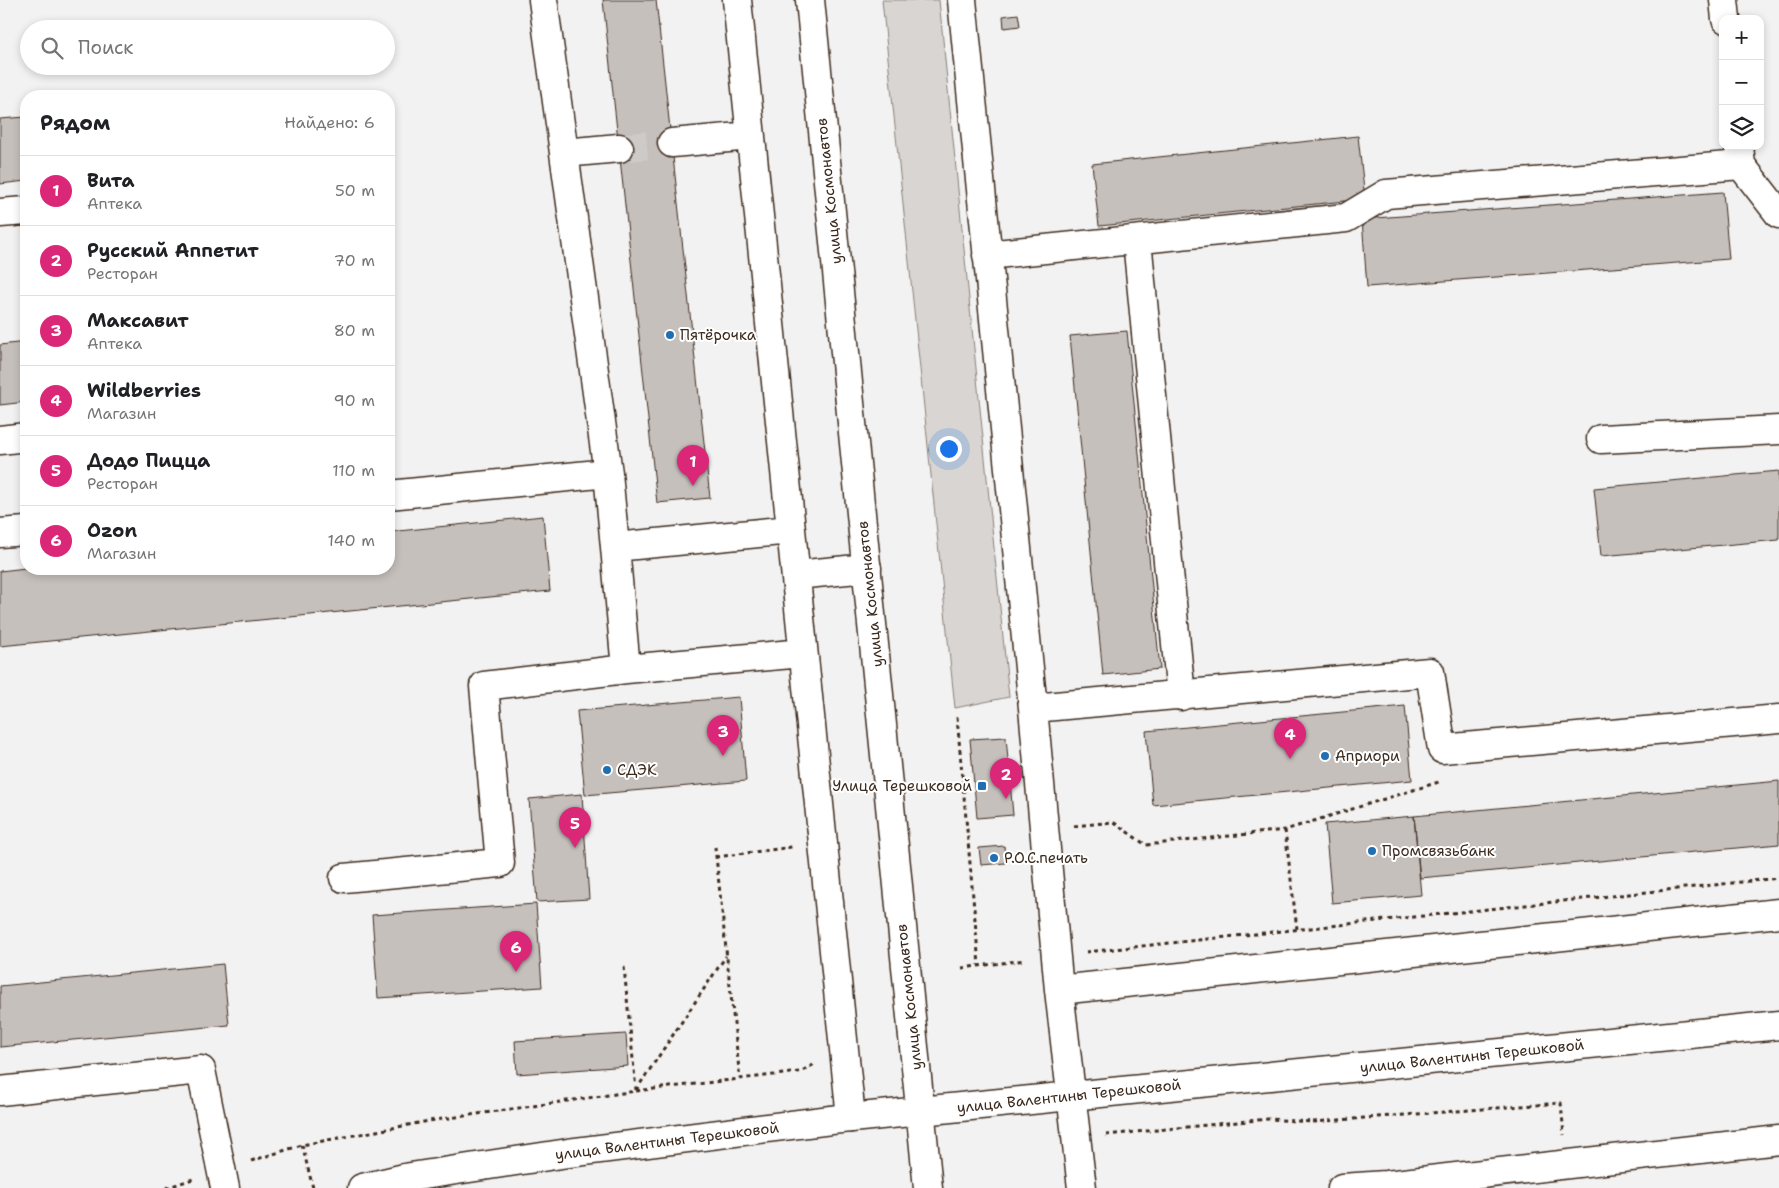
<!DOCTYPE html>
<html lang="ru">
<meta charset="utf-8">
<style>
body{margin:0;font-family:"Shantell Sans",sans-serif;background:#f2f2f2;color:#202124}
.controls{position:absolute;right:15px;top:15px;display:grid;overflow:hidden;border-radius:10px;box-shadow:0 2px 8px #0003}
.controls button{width:45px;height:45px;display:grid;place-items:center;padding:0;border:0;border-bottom:1px solid #e0e0e0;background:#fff;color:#202124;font:25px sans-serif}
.you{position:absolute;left:948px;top:448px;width:18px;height:18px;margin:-12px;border:4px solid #fff;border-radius:50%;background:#1a73e8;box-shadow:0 0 0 8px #1a73e833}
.badge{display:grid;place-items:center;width:32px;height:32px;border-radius:50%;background:#db2777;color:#fff;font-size:16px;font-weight:700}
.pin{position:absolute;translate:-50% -41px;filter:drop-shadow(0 1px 2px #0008)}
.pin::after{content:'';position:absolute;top:26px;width:18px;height:15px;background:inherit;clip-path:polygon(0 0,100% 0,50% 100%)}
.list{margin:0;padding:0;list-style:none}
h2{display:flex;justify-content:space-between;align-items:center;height:65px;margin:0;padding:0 20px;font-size:21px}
h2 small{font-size:16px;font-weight:400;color:#757577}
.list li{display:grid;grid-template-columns:32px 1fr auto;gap:15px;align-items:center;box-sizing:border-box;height:70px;padding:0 20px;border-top:1px solid #e0e0e0}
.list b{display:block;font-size:19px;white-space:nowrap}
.list p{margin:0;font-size:16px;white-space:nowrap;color:#757577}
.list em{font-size:16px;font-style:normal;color:#757577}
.icon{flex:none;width:28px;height:28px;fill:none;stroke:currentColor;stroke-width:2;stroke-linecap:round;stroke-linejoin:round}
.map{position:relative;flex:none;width:1779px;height:1188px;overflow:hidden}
.search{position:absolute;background:#fff;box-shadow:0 2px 8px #0003;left:20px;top:20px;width:375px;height:55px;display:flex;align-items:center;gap:12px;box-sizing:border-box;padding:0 18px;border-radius:28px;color:#757577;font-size:19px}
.panel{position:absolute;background:#fff;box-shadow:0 2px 8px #0003;left:20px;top:90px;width:375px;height:485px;border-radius:20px}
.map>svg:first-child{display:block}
.green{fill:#d8d5d2;stroke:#8a8078}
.building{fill:#c6c0bd;stroke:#3b2a1e}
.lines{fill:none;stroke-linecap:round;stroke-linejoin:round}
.minor-tunnel{stroke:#cecac8;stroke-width:28;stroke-dasharray:28 14;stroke-linecap:butt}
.minor-casing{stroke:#3b2a1e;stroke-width:31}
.major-casing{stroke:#3b2a1e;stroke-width:31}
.path{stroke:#3b2a1e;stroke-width:3;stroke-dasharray:4 4;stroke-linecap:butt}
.minor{stroke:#fff;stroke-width:28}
.major{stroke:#fff;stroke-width:28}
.poi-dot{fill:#1f6fb2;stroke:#fff;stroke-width:2}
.labels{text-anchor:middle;stroke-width:4;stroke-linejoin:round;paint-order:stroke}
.street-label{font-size:15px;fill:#3b2a1e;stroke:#fff}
.poi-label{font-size:15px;fill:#3b2a1e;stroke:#fff;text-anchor:start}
</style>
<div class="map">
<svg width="1779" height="1188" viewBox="0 0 1779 1188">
<rect width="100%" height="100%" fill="#f3f2f2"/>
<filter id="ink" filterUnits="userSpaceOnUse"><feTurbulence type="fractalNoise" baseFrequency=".02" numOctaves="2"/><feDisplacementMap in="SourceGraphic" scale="10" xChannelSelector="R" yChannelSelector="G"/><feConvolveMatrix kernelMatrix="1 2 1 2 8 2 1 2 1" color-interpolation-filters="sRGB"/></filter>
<g filter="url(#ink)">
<path class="green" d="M882 0H939L1009 697 955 708Z"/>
<path class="building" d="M603 0H656L710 498 657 503Z
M1018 14 1020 26 1004 28 1003 16Z
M26 117V181L0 184V119Z
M1358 136 1365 199 1099 226 1092 164Z
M1723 192 1729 259 1367 287 1362 219Z
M1127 331 1160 669 1103 675 1070 336Z
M26 342V402L0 405V345Z
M1779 471V540L1601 556 1594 488Z
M543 516 550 591 0 646V571L26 568 389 569V532Z
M739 697 746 781 585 795 577 711Z
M1405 706 1412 780 1153 805 1146 731Z
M1006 737 1013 815 977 818 970 739Z
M1779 781V844L1420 878 1414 816Z
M582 794 589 899 537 902 529 799Z
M1414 816 1421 895 1332 903 1325 824Z
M1004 846 1006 863 981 865 979 848Z
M536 904 542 987 378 998 372 915Z
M223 964 229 1025 0 1047V986Z
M626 1034 628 1066 517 1074 515 1041Z"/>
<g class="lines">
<path class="minor-tunnel" d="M619 148 672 143"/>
<defs>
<path id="minor" d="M543 0 608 473 615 547 791 530
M737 0 851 1118
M962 0 1033 708 1059 990 1082 1188
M1724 0 1726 19
M672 143 751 136
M1739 146 1741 165 1779 214
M564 153 619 148
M0 213 26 211
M1137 240 1181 696
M987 255 1346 218 1386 194 1741 165
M1601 439 1779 430
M0 440 26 437
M389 495 608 473
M0 533 26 531
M796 575 867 568
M626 669 803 653
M1033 708 1430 672 1442 749 1779 719
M344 878 500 863 484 686 626 669 615 547
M1059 990 1779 913
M0 1091 201 1070 225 1188
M1342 1188 1386 1185 1779 1140"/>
<path id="major" d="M810 0 928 1188
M362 1188 404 1178 568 1153 831 1120 1779 1025"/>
</defs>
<use href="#minor" class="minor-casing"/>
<use href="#major" class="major-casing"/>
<path class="path" d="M957 717 979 965
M1074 826 1113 822 1146 845 1285 830 1442 781
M1285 830 1297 929
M715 847 740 1079
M716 857 792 847
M1086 952 1779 878
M624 967 636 1090
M962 968 1025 960
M636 1090 726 956
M1106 1135 1268 1119 1313 1122 1561 1103 1564 1135
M302 1145 313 1188
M251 1161 302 1145 429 1121 636 1091 800 1072 813 1065 815 1063
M166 1188 193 1179"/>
<use href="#minor" class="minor"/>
<use href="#major" class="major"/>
</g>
</g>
<g class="poi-dot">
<circle cx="670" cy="335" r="5"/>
<circle cx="1325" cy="756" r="5"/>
<circle cx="607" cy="770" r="5"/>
<rect x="977" y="781" width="10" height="10" rx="2.5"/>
<circle cx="1372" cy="851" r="5"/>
<circle cx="994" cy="858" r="5"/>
</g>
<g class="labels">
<g class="street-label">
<text transform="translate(829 191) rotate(-96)" y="5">улица Космонавтов</text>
<text transform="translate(870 594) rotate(-96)" y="5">улица Космонавтов</text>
<text transform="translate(909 997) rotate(-96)" y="5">улица Космонавтов</text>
<text transform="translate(1472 1056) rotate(-6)" y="5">улица Валентины Терешковой</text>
<text transform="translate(1069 1096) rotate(-6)" y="5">улица Валентины Терешковой</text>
<text transform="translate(667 1141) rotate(-7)" y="5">улица Валентины Терешковой</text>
</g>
<g class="poi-label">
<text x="680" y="340">Пятёрочка</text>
<text x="1335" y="761">Априори</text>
<text x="617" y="775">СДЭК</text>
<text x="972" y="791" text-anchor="end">Улица Терешковой</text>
<text x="1382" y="856">Промсвязьбанк</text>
<text x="1004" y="863">Р.О.С.печать</text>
</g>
</g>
</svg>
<div class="controls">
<button>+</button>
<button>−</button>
<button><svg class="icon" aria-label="layers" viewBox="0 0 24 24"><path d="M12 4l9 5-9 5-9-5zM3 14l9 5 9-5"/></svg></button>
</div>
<div class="you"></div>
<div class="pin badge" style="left:693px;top:486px">1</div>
<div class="pin badge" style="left:1006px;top:799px">2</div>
<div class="pin badge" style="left:723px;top:756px">3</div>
<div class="pin badge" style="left:1290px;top:759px">4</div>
<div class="pin badge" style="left:575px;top:848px">5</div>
<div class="pin badge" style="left:516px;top:972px">6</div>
<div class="search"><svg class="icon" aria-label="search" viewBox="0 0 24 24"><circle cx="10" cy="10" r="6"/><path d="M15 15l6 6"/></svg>Поиск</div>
<section class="panel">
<h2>Рядом<small>Найдено: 6</small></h2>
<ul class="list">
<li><span class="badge">1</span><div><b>Вита</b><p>Аптека</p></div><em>50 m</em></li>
<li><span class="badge">2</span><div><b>Русский Аппетит</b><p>Ресторан</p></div><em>70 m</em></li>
<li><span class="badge">3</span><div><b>Максавит</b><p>Аптека</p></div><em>80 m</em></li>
<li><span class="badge">4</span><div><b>Wildberries</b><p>Магазин</p></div><em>90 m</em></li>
<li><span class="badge">5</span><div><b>Додо Пицца</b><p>Ресторан</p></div><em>110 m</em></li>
<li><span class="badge">6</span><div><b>Ozon</b><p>Магазин</p></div><em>140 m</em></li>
</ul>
</section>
</div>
